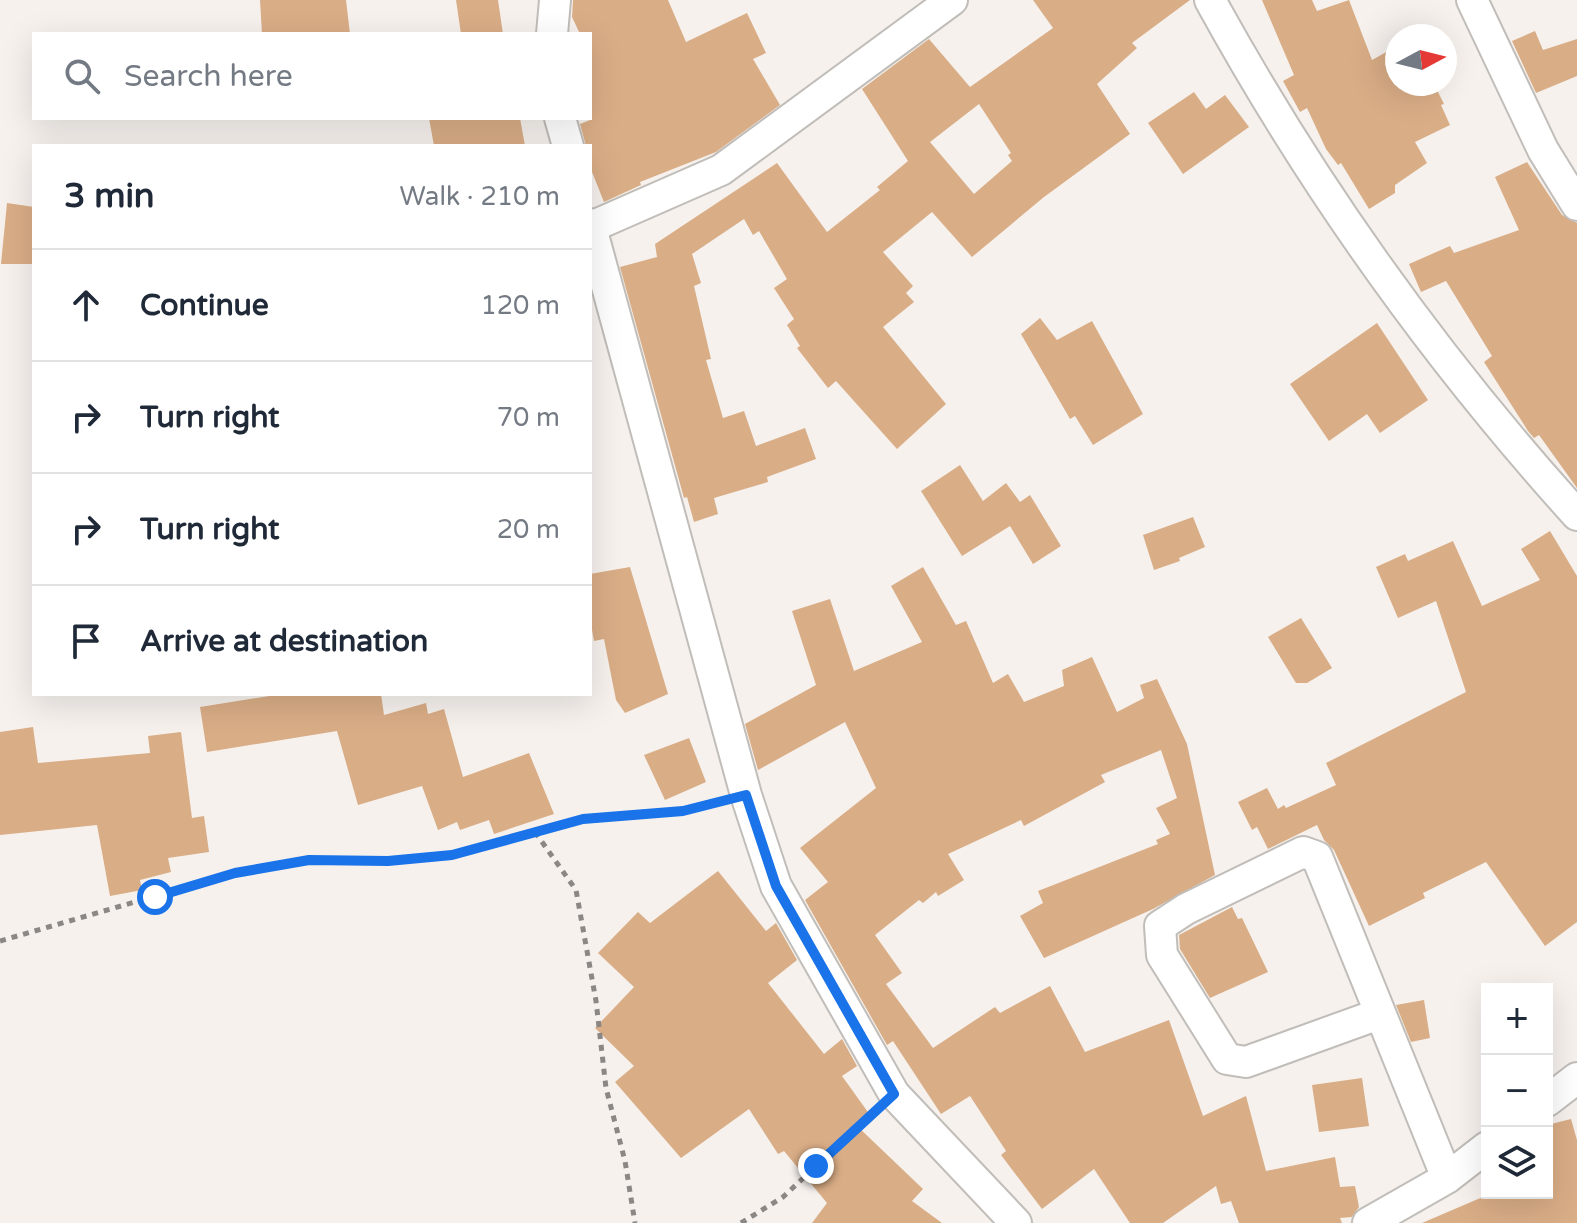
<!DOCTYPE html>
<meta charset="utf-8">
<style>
body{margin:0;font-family:"Varela Round",sans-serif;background:#f6f6f7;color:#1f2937}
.controls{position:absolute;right:24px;bottom:24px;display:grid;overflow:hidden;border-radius:0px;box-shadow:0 8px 32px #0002}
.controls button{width:72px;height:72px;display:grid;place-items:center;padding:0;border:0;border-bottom:2px solid #e0e1e3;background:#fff;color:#1f2937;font:40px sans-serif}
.compass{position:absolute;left:1385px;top:24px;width:72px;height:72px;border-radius:50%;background:#fff;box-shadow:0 8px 32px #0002;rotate:83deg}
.stop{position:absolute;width:24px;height:24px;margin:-18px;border:6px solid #1a73e8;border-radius:50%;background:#fff}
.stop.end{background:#1a73e8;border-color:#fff;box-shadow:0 2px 8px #0008}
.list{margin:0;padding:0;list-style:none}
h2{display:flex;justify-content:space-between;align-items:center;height:104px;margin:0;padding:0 32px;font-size:34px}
h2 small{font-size:26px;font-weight:400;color:#747a83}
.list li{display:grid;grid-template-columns:52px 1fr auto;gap:24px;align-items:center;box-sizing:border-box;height:112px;padding:0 32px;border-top:2px solid #e0e1e3}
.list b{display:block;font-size:30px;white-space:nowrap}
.list em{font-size:26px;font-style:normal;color:#747a83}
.icon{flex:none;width:44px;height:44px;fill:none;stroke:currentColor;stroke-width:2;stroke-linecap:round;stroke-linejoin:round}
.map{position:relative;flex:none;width:1577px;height:1223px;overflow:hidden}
.search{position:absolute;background:#fff;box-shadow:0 8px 32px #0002;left:32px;top:32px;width:560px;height:88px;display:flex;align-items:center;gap:20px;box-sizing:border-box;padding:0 28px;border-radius:0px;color:#747a83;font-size:30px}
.panel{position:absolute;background:#fff;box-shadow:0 8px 32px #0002;left:32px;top:144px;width:560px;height:552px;border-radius:0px}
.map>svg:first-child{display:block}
.building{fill:#d9ad86;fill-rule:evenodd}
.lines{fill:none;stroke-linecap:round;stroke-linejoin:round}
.street-casing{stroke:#c1bdb9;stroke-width:34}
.path{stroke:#8b8785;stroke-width:5;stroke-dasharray:6 6;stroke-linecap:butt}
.street{stroke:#fff;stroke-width:30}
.route{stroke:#1a73e8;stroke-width:10}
</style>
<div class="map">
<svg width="1577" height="1223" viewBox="0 0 1577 1223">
<rect width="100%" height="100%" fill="#f6f1ed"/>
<path class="building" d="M260 0H346L350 34H262Z
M456 0H498L503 34H461Z
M573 0H668L686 42 747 13 766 53 753 59 780 105 716 152 640 182 641 185 604 202 590 167V146H586L580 124 590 120V34H580L572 17Z
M1033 0H1190L1132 43 1137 48 1097 84 1130 134 1044 197 972 257 932 212 883 252 913 286 906 293 914 302 883 327 946 404 897 449 836 381 828 388 797 348 800 346 787 325 794 319 774 288 787 279 759 231 753 235 744 219 692 254 701 283 694 286 711 359 706 360 723 418 744 411 756 446 805 428 816 459 767 477 768 482 714 498 718 514 694 522 687 497 684 498 620 267 657 257 655 244 777 163 827 232 880 190 877 187 908 161 862 89 929 39 970 87 1053 28ZM979 104 1011 153 1008 155 1012 161 974 194 930 142Z
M1262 0H1312L1317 11 1349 0 1372 60 1397 46V84H1434L1444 104 1441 105 1450 125 1415 142 1427 163 1395 185V193L1369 209 1341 163 1338 165 1326 149 1307 108 1300 112 1283 81 1294 75Z
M1535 31 1543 50 1577 39V76L1536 93 1512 41Z
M1194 92 1206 109 1225 95 1249 127 1183 174 1148 123Z
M429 118H520L525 146H434Z
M1527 162 1562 215 1577 223V488L1539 435 1534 438 1528 431 1484 362 1492 356 1446 281 1421 292 1409 264 1450 246 1454 253 1519 230 1495 177Z
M7 203 34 207V264H1Z
M1040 318 1057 340 1092 321 1143 414 1093 445 1075 416 1070 419 1021 334Z
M1377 323 1428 400 1380 433 1367 414 1329 441 1290 384Z
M960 465 983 501 1006 483 1020 502 1030 495 1061 546 1033 564 1010 526 962 556 921 491Z
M1193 517 1205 547 1179 558 1180 561 1154 570 1143 535Z
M1550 531 1577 576V922L1545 946 1486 862 1423 893 1425 898 1369 926 1334 850 1324 840 1317 825 1268 849 1257 827 1252 830 1238 802 1267 788 1278 809 1284 805 1286 808 1336 785 1326 763 1466 692 1436 601 1398 618 1376 567 1405 554 1408 561 1453 541 1482 606 1540 580 1521 549Z
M630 567 668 694 625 713 616 700 604 639 594 641 590 619V574Z
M923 567 956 625 966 621 993 683 1008 674 1024 702 1064 686 1062 670 1092 657 1117 712 1144 698 1140 685 1157 679 1187 744 1215 875 1153 909 1044 958 1020 916 1043 903 1038 891 1158 844 1156 840 1170 834 1156 808 1177 798 1161 750 1101 775 1105 782 1024 826 1021 820 948 854 964 880 938 896 936 892 923 903 919 900 875 935 902 973 886 984 933 1048 995 1007 1000 1013 1050 986 1085 1052 1169 1020 1203 1116 1246 1096 1266 1171 1335 1157 1340 1187 1355 1186 1359 1207 1352 1217 1340 1218 1342 1223H1239L1231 1201 1221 1204 1216 1186 1163 1223H1130L1094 1169 1042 1209 1001 1155 1006 1151 970 1096 941 1114 893 1041 887 1045 805 900 828 882 800 848 876 788 845 722 758 770 745 724 816 685 792 611 830 599 854 671 922 642 891 586Z
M1301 618 1332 668 1307 683H1296L1268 637Z
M282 694H381L384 715 426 703 428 714 444 709 463 777 529 753 554 814 494 834 489 820 460 830 457 822 438 830 422 786 358 805 337 731 207 752 200 707Z
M33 727 38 763 150 753 148 736 181 732 192 818 204 816 209 852 168 858 171 872 140 880 142 890 110 896 97 825 0 835V732Z
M689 738 706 782 665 800 644 755Z
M718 871 766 931 776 923 797 960 768 983 824 1054 842 1039 857 1066 842 1076 870 1115 856 1125 923 1189 912 1201 942 1223H812L827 1203 784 1151 778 1154 749 1109 681 1158 615 1082 634 1066 595 1028 634 987 598 953 638 912 650 923Z
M1232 907 1238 919 1242 918 1268 972 1210 998 1180 949 1179 935Z
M1424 1000 1430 1038 1411 1042 1396 1005Z
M1362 1078 1369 1126 1319 1132 1312 1085Z
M1571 1119 1577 1140V1223H1422L1492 1193H1547V1125Z"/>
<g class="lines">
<defs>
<path id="street" d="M1210 0C1311 184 1436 359 1577 515
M1472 0 1543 150 1577 205
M552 34 555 0
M560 118 568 146
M590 224 746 795 776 886 894 1094 1016 1223
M591 227 721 170 952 0
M1379 1014 1246 1062 1227 1059 1162 955 1160 926 1186 909 1303 852 1317 857 1447 1178
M1547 1101 1577 1078
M1368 1223 1447 1178 1487 1147"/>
</defs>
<use href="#street" class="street-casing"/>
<path class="path" d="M535 832 576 890 596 1001 606 1088 625 1161 635 1223
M0 941 235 873 309 860 388 861 452 855 583 819 683 811 718 802
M741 1223 783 1197 873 1113"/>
<use href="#street" class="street"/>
</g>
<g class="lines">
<path class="route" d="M155 897 235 873 309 860 388 861 452 855 583 819 683 811 746 795 776 886 894 1094 816 1166"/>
</g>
</svg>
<div class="controls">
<button>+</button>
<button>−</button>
<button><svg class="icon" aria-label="layers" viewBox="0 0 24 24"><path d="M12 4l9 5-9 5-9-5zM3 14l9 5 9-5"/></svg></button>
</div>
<svg class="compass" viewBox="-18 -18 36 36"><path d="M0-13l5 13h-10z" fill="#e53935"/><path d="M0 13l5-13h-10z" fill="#747a83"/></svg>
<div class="stop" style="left:155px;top:897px"></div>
<div class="stop end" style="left:816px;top:1166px"></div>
<div class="search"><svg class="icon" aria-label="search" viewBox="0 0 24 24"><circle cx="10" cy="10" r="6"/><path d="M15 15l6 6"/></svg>Search here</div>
<section class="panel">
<h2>3 min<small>Walk · 210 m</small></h2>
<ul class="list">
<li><svg class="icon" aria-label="ahead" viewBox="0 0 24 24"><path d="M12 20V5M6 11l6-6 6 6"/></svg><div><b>Continue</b></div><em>120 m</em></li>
<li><svg class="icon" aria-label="right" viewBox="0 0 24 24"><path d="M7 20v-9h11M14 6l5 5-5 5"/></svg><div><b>Turn right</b></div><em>70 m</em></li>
<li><svg class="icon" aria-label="right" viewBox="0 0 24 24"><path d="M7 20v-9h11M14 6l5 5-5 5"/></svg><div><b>Turn right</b></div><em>20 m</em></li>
<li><svg class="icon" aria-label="arrive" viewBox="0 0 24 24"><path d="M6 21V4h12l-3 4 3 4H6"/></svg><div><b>Arrive at destination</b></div></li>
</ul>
</section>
</div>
